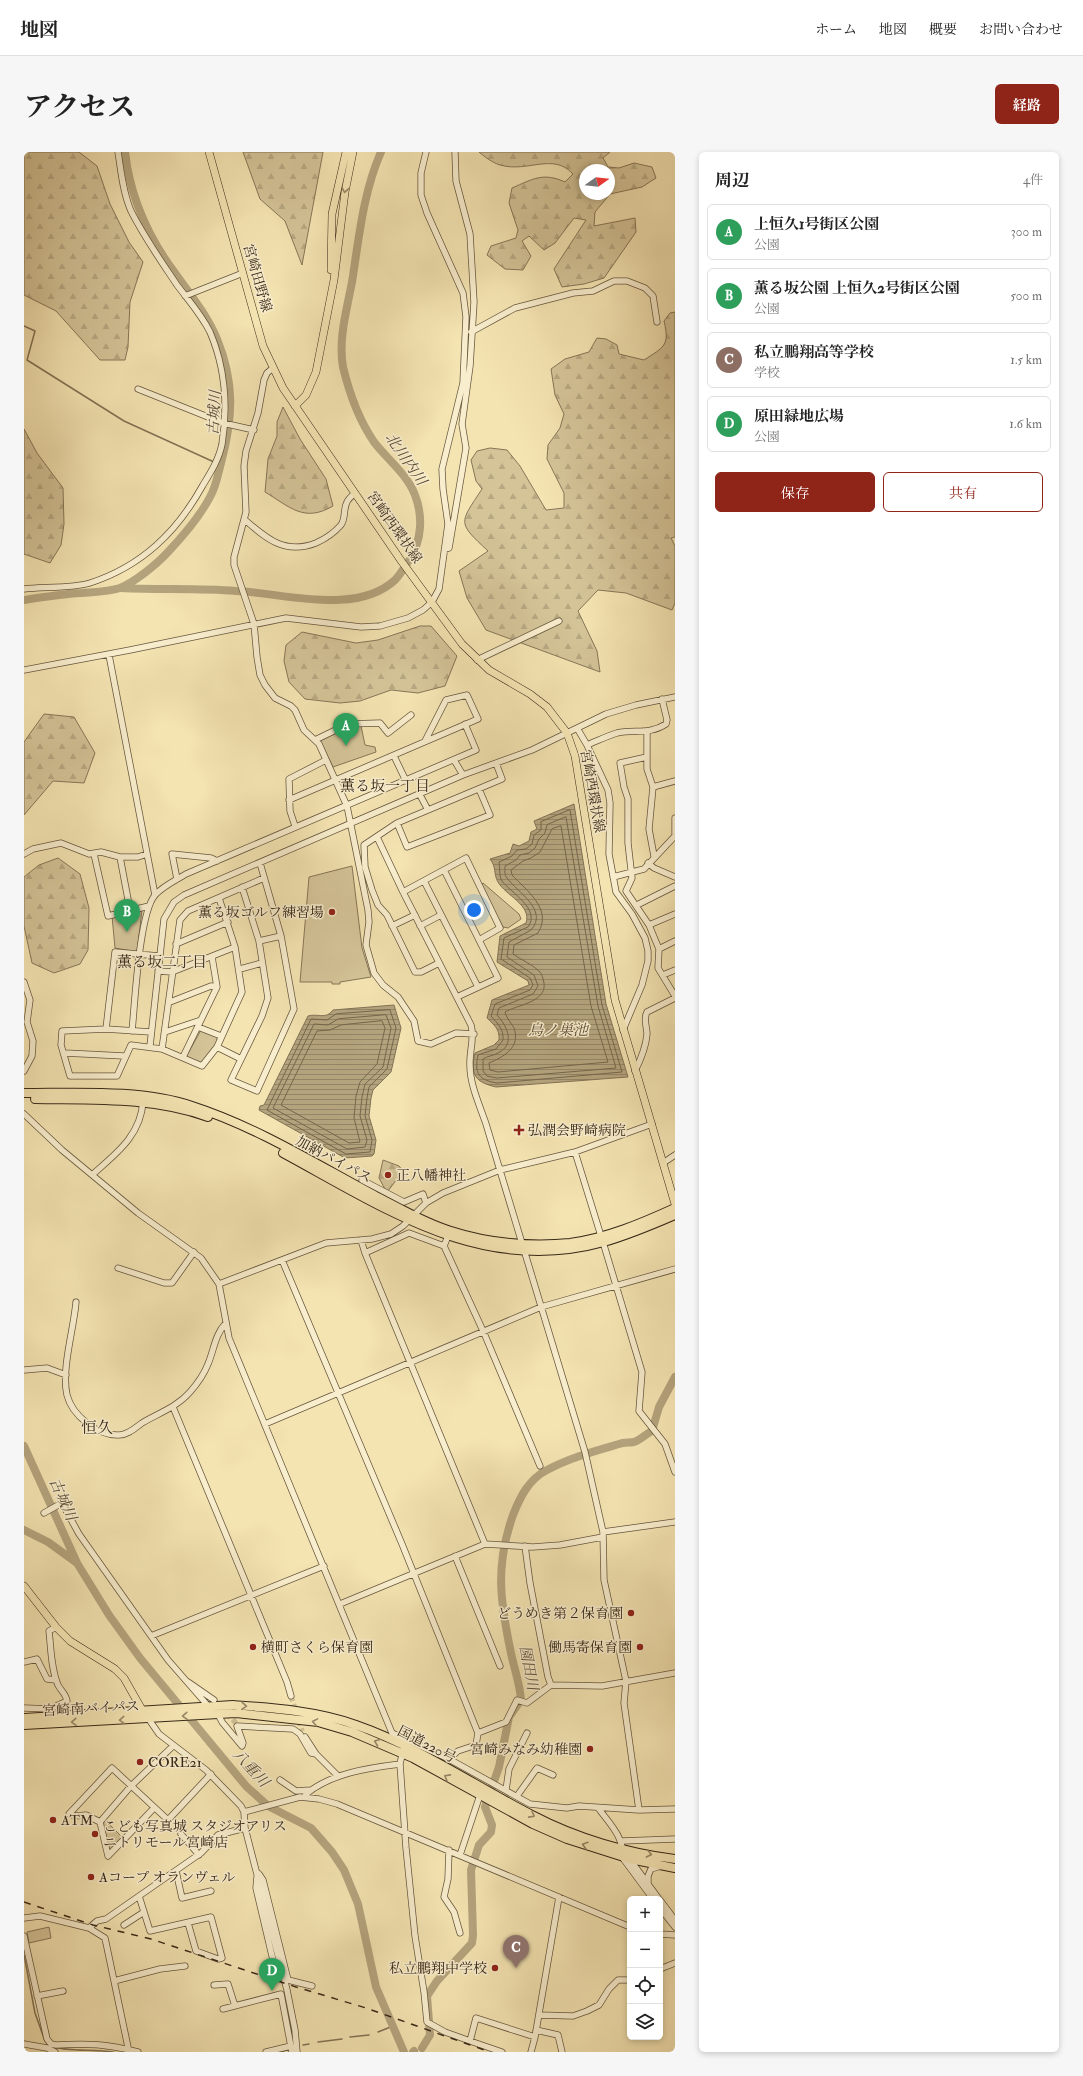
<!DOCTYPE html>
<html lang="ja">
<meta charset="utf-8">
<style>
body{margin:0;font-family:"IM FELL Double Pica","Noto Serif JP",serif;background:#f6f6f6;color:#222}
.controls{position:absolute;right:12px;bottom:12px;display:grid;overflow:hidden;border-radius:6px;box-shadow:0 2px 6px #0003}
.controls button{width:36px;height:36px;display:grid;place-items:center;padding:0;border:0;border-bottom:1px solid #e0e0e0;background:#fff;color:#222;font:20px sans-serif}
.compass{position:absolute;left:555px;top:12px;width:36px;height:36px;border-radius:50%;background:#fff;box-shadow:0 2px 6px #0003;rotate:75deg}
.you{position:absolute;left:450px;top:758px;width:14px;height:14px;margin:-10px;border:3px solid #fff;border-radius:50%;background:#1a73e8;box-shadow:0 0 0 6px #1a73e833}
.badge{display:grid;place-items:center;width:26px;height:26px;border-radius:50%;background:#8f2418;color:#fff;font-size:13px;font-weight:700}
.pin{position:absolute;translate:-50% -33px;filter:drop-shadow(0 1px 2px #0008)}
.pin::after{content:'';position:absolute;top:21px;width:14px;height:12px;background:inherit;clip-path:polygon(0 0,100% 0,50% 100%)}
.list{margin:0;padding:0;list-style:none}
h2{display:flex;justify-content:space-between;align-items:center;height:52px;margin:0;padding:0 16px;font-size:17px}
h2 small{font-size:13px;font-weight:400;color:#767676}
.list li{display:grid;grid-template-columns:26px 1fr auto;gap:12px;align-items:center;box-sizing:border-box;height:56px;margin:0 8px 8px;padding:0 8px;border:1px solid #e0e0e0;border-radius:6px}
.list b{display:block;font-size:15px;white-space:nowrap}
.list p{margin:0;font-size:13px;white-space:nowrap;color:#767676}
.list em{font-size:13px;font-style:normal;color:#767676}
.actions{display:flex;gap:8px;padding:12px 16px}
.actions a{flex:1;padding:9px 0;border:1px solid #8f2418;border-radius:6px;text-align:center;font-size:14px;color:#8f2418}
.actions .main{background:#8f2418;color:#fff}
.icon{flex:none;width:22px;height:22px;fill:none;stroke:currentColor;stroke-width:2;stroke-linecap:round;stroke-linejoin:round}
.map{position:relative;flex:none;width:651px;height:1900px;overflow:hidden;border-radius:6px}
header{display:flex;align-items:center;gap:24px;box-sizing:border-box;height:56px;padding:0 20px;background:#fff;border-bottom:1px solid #e0e0e0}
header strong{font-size:19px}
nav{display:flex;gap:22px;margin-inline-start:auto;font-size:14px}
.intro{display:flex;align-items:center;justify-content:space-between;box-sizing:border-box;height:96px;padding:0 24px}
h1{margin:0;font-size:28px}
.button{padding:10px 18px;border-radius:6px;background:#8f2418;color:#fff;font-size:14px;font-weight:700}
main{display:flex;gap:24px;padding:0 24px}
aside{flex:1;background:#fff;border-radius:6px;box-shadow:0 2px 6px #0003}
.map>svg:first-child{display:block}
.forest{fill:url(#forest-firs);stroke:#867658;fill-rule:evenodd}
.green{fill:#d4c498;stroke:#867658}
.water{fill:url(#water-rules);stroke:#827255}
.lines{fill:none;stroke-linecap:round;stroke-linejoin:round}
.shore{stroke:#76664b;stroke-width:1}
.stream{stroke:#827255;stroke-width:1.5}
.river{stroke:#b4a47e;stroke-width:8}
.minor-tunnel{stroke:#cebe93;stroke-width:5.5;stroke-dasharray:5.5 3;stroke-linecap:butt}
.minor-casing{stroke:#66573e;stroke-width:7}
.major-casing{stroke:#372818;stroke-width:8}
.highway-casing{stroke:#372818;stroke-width:10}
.minor{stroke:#f8edcd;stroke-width:5.5}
.major{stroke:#f4e4b2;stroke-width:7}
.highway{stroke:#f4e4b2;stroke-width:8}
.rail{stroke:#372818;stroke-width:1.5;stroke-dasharray:7 7;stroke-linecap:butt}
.oneway{stroke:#968665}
.poi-dot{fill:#8f2418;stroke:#f8edcd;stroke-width:1.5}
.labels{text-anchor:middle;stroke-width:3;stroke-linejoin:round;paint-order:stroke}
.street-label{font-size:14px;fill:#372818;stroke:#f8edcd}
.poi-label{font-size:14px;fill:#372818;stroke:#f8edcd;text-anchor:start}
.water-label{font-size:15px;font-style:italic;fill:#5c4d37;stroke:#f8edcd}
.neighbourhood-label{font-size:15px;fill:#372818;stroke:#f8edcd}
.quarter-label{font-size:16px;fill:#372818;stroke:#f8edcd}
</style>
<header>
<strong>地図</strong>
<nav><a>ホーム</a><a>地図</a><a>概要</a><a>お問い合わせ</a></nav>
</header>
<div class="intro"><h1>アクセス</h1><a class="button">経路</a></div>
<main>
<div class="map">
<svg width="651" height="1900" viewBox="0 0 651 1900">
<defs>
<pattern id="forest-firs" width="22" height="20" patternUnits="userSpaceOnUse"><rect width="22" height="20" fill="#d4c498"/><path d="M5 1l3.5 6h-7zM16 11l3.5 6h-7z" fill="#b7a882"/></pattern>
<pattern id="water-rules" width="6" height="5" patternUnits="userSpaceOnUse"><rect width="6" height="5" fill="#b4a47e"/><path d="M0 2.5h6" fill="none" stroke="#938666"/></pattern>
</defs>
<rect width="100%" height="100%" fill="#f4e4b2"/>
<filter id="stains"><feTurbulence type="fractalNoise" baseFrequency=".005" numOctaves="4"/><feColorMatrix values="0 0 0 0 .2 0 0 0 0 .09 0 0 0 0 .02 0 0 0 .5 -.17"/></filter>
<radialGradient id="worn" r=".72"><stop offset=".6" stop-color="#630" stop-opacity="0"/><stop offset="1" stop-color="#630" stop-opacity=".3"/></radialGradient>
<path class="forest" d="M0 0H55L73 14 86 52 105 90 119 110 106 150 104 195 101 208H76L32 159 0 143Z
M219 0H299L278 113 261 69 236 47Z
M455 0H586L579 6 584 15 595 16 610 11 628 15 632 26 618 35 586 42 571 60 570 74 611 66 612 80 580 126 560 132 538 135 530 117 562 68 550 66 531 91 520 98 505 84 498 89 507 104 499 118 481 117 463 103 467 94 492 86 494 78 485 51 488 36C509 27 519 20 541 30L549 22C529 0 504 21 476 13 469 11 461 5 455 0ZM561 18H585V42H561Z
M651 160V385L647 386 651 394V451L648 458 602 441 574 438 554 459 573 499 576 520 462 478 443 446 435 419 464 399C433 370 435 372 458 337L452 329 447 308 453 299 466 296 483 298 496 314 522 358 540 356V341L523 307 524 293 536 276 540 262 531 243 527 217 541 207 565 200 573 186 582 187 593 193 595 202 620 208C640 195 646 194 640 169L646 161Z
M259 255 276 287 302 327 309 354C280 371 266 355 241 340L244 307 253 284V270Z
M0 277 13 301 39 336 40 372 37 393 26 411 0 402Z
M396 474H407L433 504 421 534 394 541 367 538 336 549 316 551 281 547 265 530 260 509 262 493 278 480 332 491 354 488Z
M20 562 50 565 71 601 60 631 29 629 0 663V590Z
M34 706 56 722 65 756 64 798 56 812 30 821 8 811 0 774V725L15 713Z
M359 1008 375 1014 379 1019 364 1039 361 1037 355 1026Z"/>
<path class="green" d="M337 574 341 593 351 595 352 600 309 615 296 589 324 575Z
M328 714 338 796 347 825 316 830V832H308V830H276L285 725Z
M459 731 495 762 497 767 484 776 479 775 457 733Z
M118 758 113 800 91 796 88 764Z
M177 878 193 885V892L177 912 162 905Z
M81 1668 98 1685 86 1700 79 1671Z
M25 1775 27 1786 5 1791 3 1780Z"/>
<path class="water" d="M550 652 582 852 604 925 472 935C451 930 446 923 451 901L470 893 475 888C476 877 470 873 463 866L468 848 505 833 504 829 473 810 476 784 502 771C508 753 481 743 474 730 469 721 473 716 466 707L486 701 489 692 495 694 505 689 507 680 513 677 510 669Z
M370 853 377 876 367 920 349 938 347 946 345 964 352 988 350 1002 348 1004 321 1006 235 958 236 954 240 953 284 864C294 861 302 868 309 858Z"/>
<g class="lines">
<path class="shore" d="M546 658 578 853 598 920 473 931C455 928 450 922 454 903L472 897 479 888C480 877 474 872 467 864L471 852 506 838 509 833 506 826 477 807 480 786 504 775C517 757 487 741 478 729 475 724 476 716 475 710L488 704 493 698 502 697 508 692 510 683 517 678V670Z
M542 665 574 854 592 916 473 926 463 924 459 919V907C463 904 469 904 474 901 492 892 483 874 473 863L475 856 509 842 514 834 510 823 483 805 485 790 507 778C525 758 493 740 483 726 480 723 481 718 481 714L492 708 496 703 505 701 511 696 515 687 521 681 523 673Z
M537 674 567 854 584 910 474 920 466 918 465 911C479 905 497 896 490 876 487 871 482 865 481 860 493 853 523 850 520 831 519 826 518 822 515 819 508 812 497 808 489 802L490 793 514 781C529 757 502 738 488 723L487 718 499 709 507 706 516 700 528 677Z
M366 858 372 876 363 917 345 935 343 946 341 964 348 988 346 1000 322 1002 243 958 287 867 303 868 312 862Z
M362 863 367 876 359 915 341 932 338 945 336 964 343 988 341 995 323 997 249 956 290 872 304 873 314 867Z
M358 869 361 876 353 912 336 930 332 944 330 966 336 990 325 991 257 953 293 879 306 878 317 873Z"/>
<path class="stream" d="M0 174 11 179 3 208 100 269 190 310
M0 1803 11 1861 21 1889 23 1891
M354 1880 369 1874
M326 1885 345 1883
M294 1890 318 1887
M279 1893 285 1892
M26 1894C42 1900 70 1897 89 1900
M257 1900 265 1897"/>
<path class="river" d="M97 436C136 438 174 436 212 439 260 441 332 464 371 428 377 422 381 414 386 407 398 387 399 364 391 343 383 322 363 307 350 290 335 268 325 240 319 215 314 187 323 157 328 130 335 86 339 41 357 0
M0 448C19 445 38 442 57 441 69 440 84 440 96 436 111 430 133 412 144 400 160 383 175 366 186 345 192 335 194 322 197 311 209 266 211 231 193 187 183 163 166 142 151 121 124 85 106 44 101 0
M0 1294 53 1411
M0 1378 24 1390 53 1411 85 1463 116 1506 222 1634 244 1654 287 1676 308 1700 320 1718 334 1752 352 1835 380 1900
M398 1896 406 1883 403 1844 413 1829 448 1791 449 1783 447 1718 455 1693 467 1680 468 1673 461 1655 475 1615 485 1565 497 1548C496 1532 490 1516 487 1501 476 1449 471 1414 489 1363 496 1345 505 1327 523 1318 545 1306 571 1299 595 1292 600 1290 605 1291 610 1290 616 1288 622 1282 628 1279L635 1255 651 1225
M389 1900 390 1899"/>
<path class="minor-tunnel" d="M267 1544 278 1579
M203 1561 212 1571"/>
<defs>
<path id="minor" d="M161 144 219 121
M447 180 491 156 549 141 569 139 590 129H603L621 136 629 144 633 170
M249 216 243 221 240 228 234 261 222 299 220 314 222 360 210 405V413L230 472 233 505 236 523 241 533 251 546 267 554 271 558 280 578 295 592 323 654 344 758 345 770 342 793 350 821 359 833 374 845 390 869 394 889 407 892 432 881 450 882
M114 237 199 271 230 278
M221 368C243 387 261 403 292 391 301 387 310 381 317 373 322 366 319 357 323 350 324 347 329 343 331 341
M421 397 425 396 442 296 438 272 446 214 450 150 446 82 432 29 431 0
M0 437C18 435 51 436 66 431 118 414 153 380 179 333 187 320 195 307 198 292 204 255 201 215 186 180 177 162 165 149 153 133 137 109 120 85 107 59 99 41 97 19 94 0
M85 503 131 743
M453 508 535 469
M0 518 106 498 262 466 337 475 356 474 384 466 399 458 408 450 415 437 424 372 419 337 418 317 439 231 442 165 439 141 403 61 397 43V21L402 0
M553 576 563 593 584 638 586 651 585 702 592 740 608 762 621 786 624 799V809L618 833 599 878
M623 580V617L629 635 625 677 630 704
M291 588 324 572 356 571 364 581 387 563
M563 593C573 589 583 584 593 581 611 577 625 583 642 572L643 568 638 547
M370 604 382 629
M623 605 596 611 600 635 604 647V691L608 726 602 739 625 773 635 797 634 816 651 844
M430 608 439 623
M629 635 651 629
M396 643 404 658
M265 648 454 567 443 543 422 548 401 589
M651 666V682
M373 671 383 695 466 663 455 637
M271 674 266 659 265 627 302 608
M353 685 379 740 447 873C451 887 445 899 446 914 446 933 456 954 462 972L561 1300 579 1380 580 1428 602 1529 600 1551 615 1658
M0 702 9 697 37 691 65 702 77 700 96 705H114L123 702
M70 702 84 764 125 754
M96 705 106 758
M624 711 630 716 651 725
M420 718 474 826 433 845
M589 725 620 717 651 684
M153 727 148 702 187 706 193 709
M400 729 454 835
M218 735 235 789 244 846 238 864 207 928 233 939 270 857 257 784 236 711
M379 740 442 706 476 776 455 788
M613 753 651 734
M625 773 651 762
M368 774 391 763
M396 774 417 763
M235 789 257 784
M152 792 204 770
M635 797 651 789
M415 811 397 820H391L363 763 354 753 348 738 341 715 340 693 373 671 478 627 472 611
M216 817 238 811
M134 819 148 820 211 795
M639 823 651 818
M0 830 6 848 3 870 9 889 8 904 0 919
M146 850 187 834 193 835
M174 875 197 884
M82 877 91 800 135 804
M108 879C111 851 115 762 131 743 139 734 152 728 162 722L452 598 441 572
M127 880 82 877 38 879 37 893 46 924H93L107 893 138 897 178 914 193 895 218 840 211 795 195 746
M141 880 177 868
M126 894 140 767 150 750 160 743 439 623 508 598 582 562 612 553 651 545
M193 895 217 907
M138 897 156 768 164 759 240 726
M41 901 100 904
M159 905 193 835 188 805
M611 919C617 907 622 895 623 882 623 875 619 867 623 860L651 846
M0 962 38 998 114 1061 177 1106 195 1132 205 1186 368 1581 425 1607 506 1652 543 1656 555 1654 615 1658 651 1657
M551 1000 577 1084
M639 1011 651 1003
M69 1022C93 1001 117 983 119 949
M338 1028 380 1050 399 1042 402 1051
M424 1084 420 1094 460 1181 516 1314
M337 1088 341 1101 461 1392
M579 1090 618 1220 615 1259 641 1292 651 1320
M341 1101 385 1081 420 1094
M258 1108 378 1392 454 1581 452 1593 434 1599 425 1607
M94 1116 140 1131H148L170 1100
M195 1132 302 1091 348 1087 367 1082 379 1074 402 1051 419 1041 476 1018 551 1000 628 972
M52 1150C50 1176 37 1218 43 1243 48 1263 73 1284 95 1283 104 1283 111 1276 118 1271 135 1261 153 1255 166 1240 174 1231 180 1222 184 1212 190 1198 191 1182 202 1171
M0 1218 23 1216 42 1223
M149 1255 263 1530 267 1544
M241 1272 517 1155 651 1117
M38 1351 55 1382 144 1508 185 1555
M20 1361 36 1352
M579 1380 651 1370
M501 1394 506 1431 524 1525 527 1533 578 1534 651 1521
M431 1404 476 1514
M316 1452 461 1392 509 1395 536 1393 579 1385V1382
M127 1484 300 1414
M0 1510 13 1507 23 1527 32 1528
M164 1530 190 1548
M0 1556 26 1557 43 1549C42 1542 37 1539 34 1533 27 1517 27 1496 25 1479L32 1475
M194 1562 198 1570 218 1594
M124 1566 135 1582 182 1618 217 1654 220 1660 221 1676 263 1838 271 1878 273 1900
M454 1581 482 1570 493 1548 503 1551 527 1533
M281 1585 292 1602 314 1624
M218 1594 219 1591 213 1574 269 1577 276 1582 287 1601 292 1602
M379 1598 376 1612 382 1696 391 1784 400 1840 403 1870 421 1880 446 1889 452 1866 511 1885 535 1745
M256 1628 272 1639 287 1638
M482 1638 485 1617 503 1581
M493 1644 513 1616 529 1623
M282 1645V1642C308 1621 344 1616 376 1612
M130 1656 84 1704 76 1670 107 1634 149 1594
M575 1657C585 1671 601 1686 598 1705L629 1747
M220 1660 276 1645 295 1647 313 1652 606 1775
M76 1670 62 1663 51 1664 45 1662 88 1616 144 1668 187 1622
M157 1682 175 1703
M598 1689 651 1687
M425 1698 424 1727 420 1745 430 1760 436 1781
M436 1703 456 1643
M605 1706 635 1747
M152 1719 158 1746 187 1739
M235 1722 239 1728 264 1828 288 1834
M233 1725 232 1736 253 1825
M624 1731V1724L627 1717 637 1714
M115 1744 126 1779 187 1765 198 1806 194 1807 172 1799 164 1771
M636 1748 651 1768
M636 1756 651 1775
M0 1766 16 1764 65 1776 81 1786 105 1900
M100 1773 120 1760
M65 1776 73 1769 82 1767 177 1701 194 1683 221 1676
M636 1782 651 1783
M0 1784 23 1887 27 1892 32 1893C64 1891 83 1892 114 1900
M636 1817 651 1811
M90 1829 136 1817 161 1814
M190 1833 204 1832 211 1854
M13 1844 39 1839
M199 1857 257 1842 268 1900
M515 1863 549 1864 563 1859 575 1853 585 1837 594 1828H606
M512 1878 534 1883 538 1900
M446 1889 478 1900
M0 1892 23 1896 31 1900
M242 1900 267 1894
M507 1900 511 1885"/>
<path id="major" d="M185 0 239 194 259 236 378 410 438 492 465 518 506 542 523 555 543 581 551 604 591 848 651 1052
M307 118 308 62 322 0
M271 254 282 243 292 220 310 128 321 40 329 0
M0 1434 32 1475 46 1489 91 1517 100 1526 121 1563"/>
<path id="highway" d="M0 941C53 941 118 937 168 954 233 975 292 1012 352 1044 376 1056 400 1071 427 1079 464 1091 507 1095 546 1091 583 1086 618 1071 651 1056
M11 947C69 948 129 945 184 965
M259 1001C361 1056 458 1124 580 1090 604 1083 628 1073 651 1063
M0 1566 209 1553C250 1556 293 1559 332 1573 395 1595 451 1634 510 1664 552 1686 603 1701 651 1707
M0 1573 212 1561 294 1570 328 1580 389 1606 509 1672 543 1687 606 1707 651 1716"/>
</defs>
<use href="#minor" class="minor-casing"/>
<use href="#major" class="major-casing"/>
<use href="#highway" class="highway-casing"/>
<use href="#minor" class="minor"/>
<use href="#major" class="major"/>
<use href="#highway" class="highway"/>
<path class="rail" d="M0 1750 69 1773 127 1787 272 1835 342 1856 466 1900"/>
</g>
<defs><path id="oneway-chevron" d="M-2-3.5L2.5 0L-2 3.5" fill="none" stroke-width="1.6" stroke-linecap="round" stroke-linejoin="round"/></defs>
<g class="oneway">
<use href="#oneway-chevron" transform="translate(321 38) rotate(100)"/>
<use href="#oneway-chevron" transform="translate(220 1554) rotate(3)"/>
<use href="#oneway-chevron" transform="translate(161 1564) rotate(176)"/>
<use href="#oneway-chevron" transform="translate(98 1568) rotate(177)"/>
<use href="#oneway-chevron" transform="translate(50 1570) rotate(177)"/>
<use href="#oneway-chevron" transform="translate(291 1570) rotate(-170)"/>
<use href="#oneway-chevron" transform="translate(353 1590) rotate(-158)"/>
<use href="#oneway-chevron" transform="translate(423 1625) rotate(-151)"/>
<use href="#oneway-chevron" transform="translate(508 1663) rotate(28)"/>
<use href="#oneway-chevron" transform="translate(561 1693) rotate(-163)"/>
<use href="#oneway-chevron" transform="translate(625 1702) rotate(11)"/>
</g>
<g class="poi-dot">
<circle cx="308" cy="760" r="4"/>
<path d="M493 972h4v4h4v4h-4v4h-4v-4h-4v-4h4z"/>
<circle cx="364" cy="1023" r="4"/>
<circle cx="607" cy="1461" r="4"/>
<circle cx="229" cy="1495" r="4"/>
<circle cx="616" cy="1495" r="4"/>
<circle cx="566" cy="1597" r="4"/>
<circle cx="116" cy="1610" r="4"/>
<circle cx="29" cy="1668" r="4"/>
<circle cx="71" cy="1682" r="4"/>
<circle cx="67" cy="1725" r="4"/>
<circle cx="471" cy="1816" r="4"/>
</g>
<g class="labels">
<g class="street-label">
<text transform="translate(234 126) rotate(74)" y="5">宮崎田野線</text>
<text transform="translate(371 375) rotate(55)" y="5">宮崎西環状線</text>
<text transform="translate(569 639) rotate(80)" y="5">宮崎西環状線</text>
<text transform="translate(310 1007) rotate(28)" y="5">加納バイパス</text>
<text transform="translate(67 1556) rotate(-3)" y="5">宮崎南バイパス</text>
<text transform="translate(403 1592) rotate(27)" y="5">国道220号</text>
</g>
<g class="poi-label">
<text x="300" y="765" text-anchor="end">薫る坂ゴルフ練習場</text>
<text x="504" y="983">弘潤会野崎病院</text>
<text x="372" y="1028">正八幡神社</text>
<text x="599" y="1466" text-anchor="end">どうめき第２保育園</text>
<text x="237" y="1500">横町さくら保育園</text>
<text x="608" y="1500" text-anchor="end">働馬寄保育園</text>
<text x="558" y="1602" text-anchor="end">宮崎みなみ幼稚園</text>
<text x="124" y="1615">CORE21</text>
<text x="37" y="1673">ATM</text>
<text x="79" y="1679">こども写真城 スタジオアリス<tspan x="79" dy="16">ニトリモール宮崎店</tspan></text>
<text x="75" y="1730">Aコープ オランヴェル</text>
<text x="463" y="1821" text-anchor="end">私立鵬翔中学校</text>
</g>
<g class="water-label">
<text transform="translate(190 261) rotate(-87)" y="5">古城川</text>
<text transform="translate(382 307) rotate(55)" y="5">北川内川</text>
<text x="534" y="883">鳥ノ巣池</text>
<text transform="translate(39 1347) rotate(66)" y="5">古城川</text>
<text transform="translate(505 1516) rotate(79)" y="5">園田川</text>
<text transform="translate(227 1616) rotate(47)" y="5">八重川</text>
</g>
<g class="neighbourhood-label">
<text x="361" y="639">薫る坂一丁目</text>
<text x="138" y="815">薫る坂二丁目</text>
</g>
<g class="quarter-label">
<text x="73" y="1281">恒久</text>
</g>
</g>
<rect width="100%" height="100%" filter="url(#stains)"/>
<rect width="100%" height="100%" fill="url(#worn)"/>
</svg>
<div class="controls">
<button>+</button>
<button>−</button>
<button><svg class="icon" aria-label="locate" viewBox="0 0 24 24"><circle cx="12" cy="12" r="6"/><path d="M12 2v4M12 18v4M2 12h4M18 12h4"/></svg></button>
<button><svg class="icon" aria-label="layers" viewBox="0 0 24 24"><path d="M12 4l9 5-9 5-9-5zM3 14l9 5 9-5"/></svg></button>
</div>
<svg class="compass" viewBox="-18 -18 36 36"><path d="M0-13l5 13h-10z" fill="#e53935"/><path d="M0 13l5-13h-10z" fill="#767676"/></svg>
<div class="you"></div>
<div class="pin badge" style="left:322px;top:594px;background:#2e9e5b">A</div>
<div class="pin badge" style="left:103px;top:780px;background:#2e9e5b">B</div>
<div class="pin badge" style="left:492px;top:1816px;background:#8d6e63">C</div>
<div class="pin badge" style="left:248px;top:1839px;background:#2e9e5b">D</div>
</div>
<aside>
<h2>周辺<small>4件</small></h2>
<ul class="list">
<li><span class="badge" style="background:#2e9e5b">A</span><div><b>上恒久1号街区公園</b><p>公園</p></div><em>300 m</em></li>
<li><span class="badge" style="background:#2e9e5b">B</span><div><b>薫る坂公園 上恒久2号街区公園</b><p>公園</p></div><em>500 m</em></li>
<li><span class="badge" style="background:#8d6e63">C</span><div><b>私立鵬翔高等学校</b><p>学校</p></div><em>1.5 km</em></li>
<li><span class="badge" style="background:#2e9e5b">D</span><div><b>原田緑地広場</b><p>公園</p></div><em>1.6 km</em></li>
</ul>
<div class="actions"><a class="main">保存</a><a>共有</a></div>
</aside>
</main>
